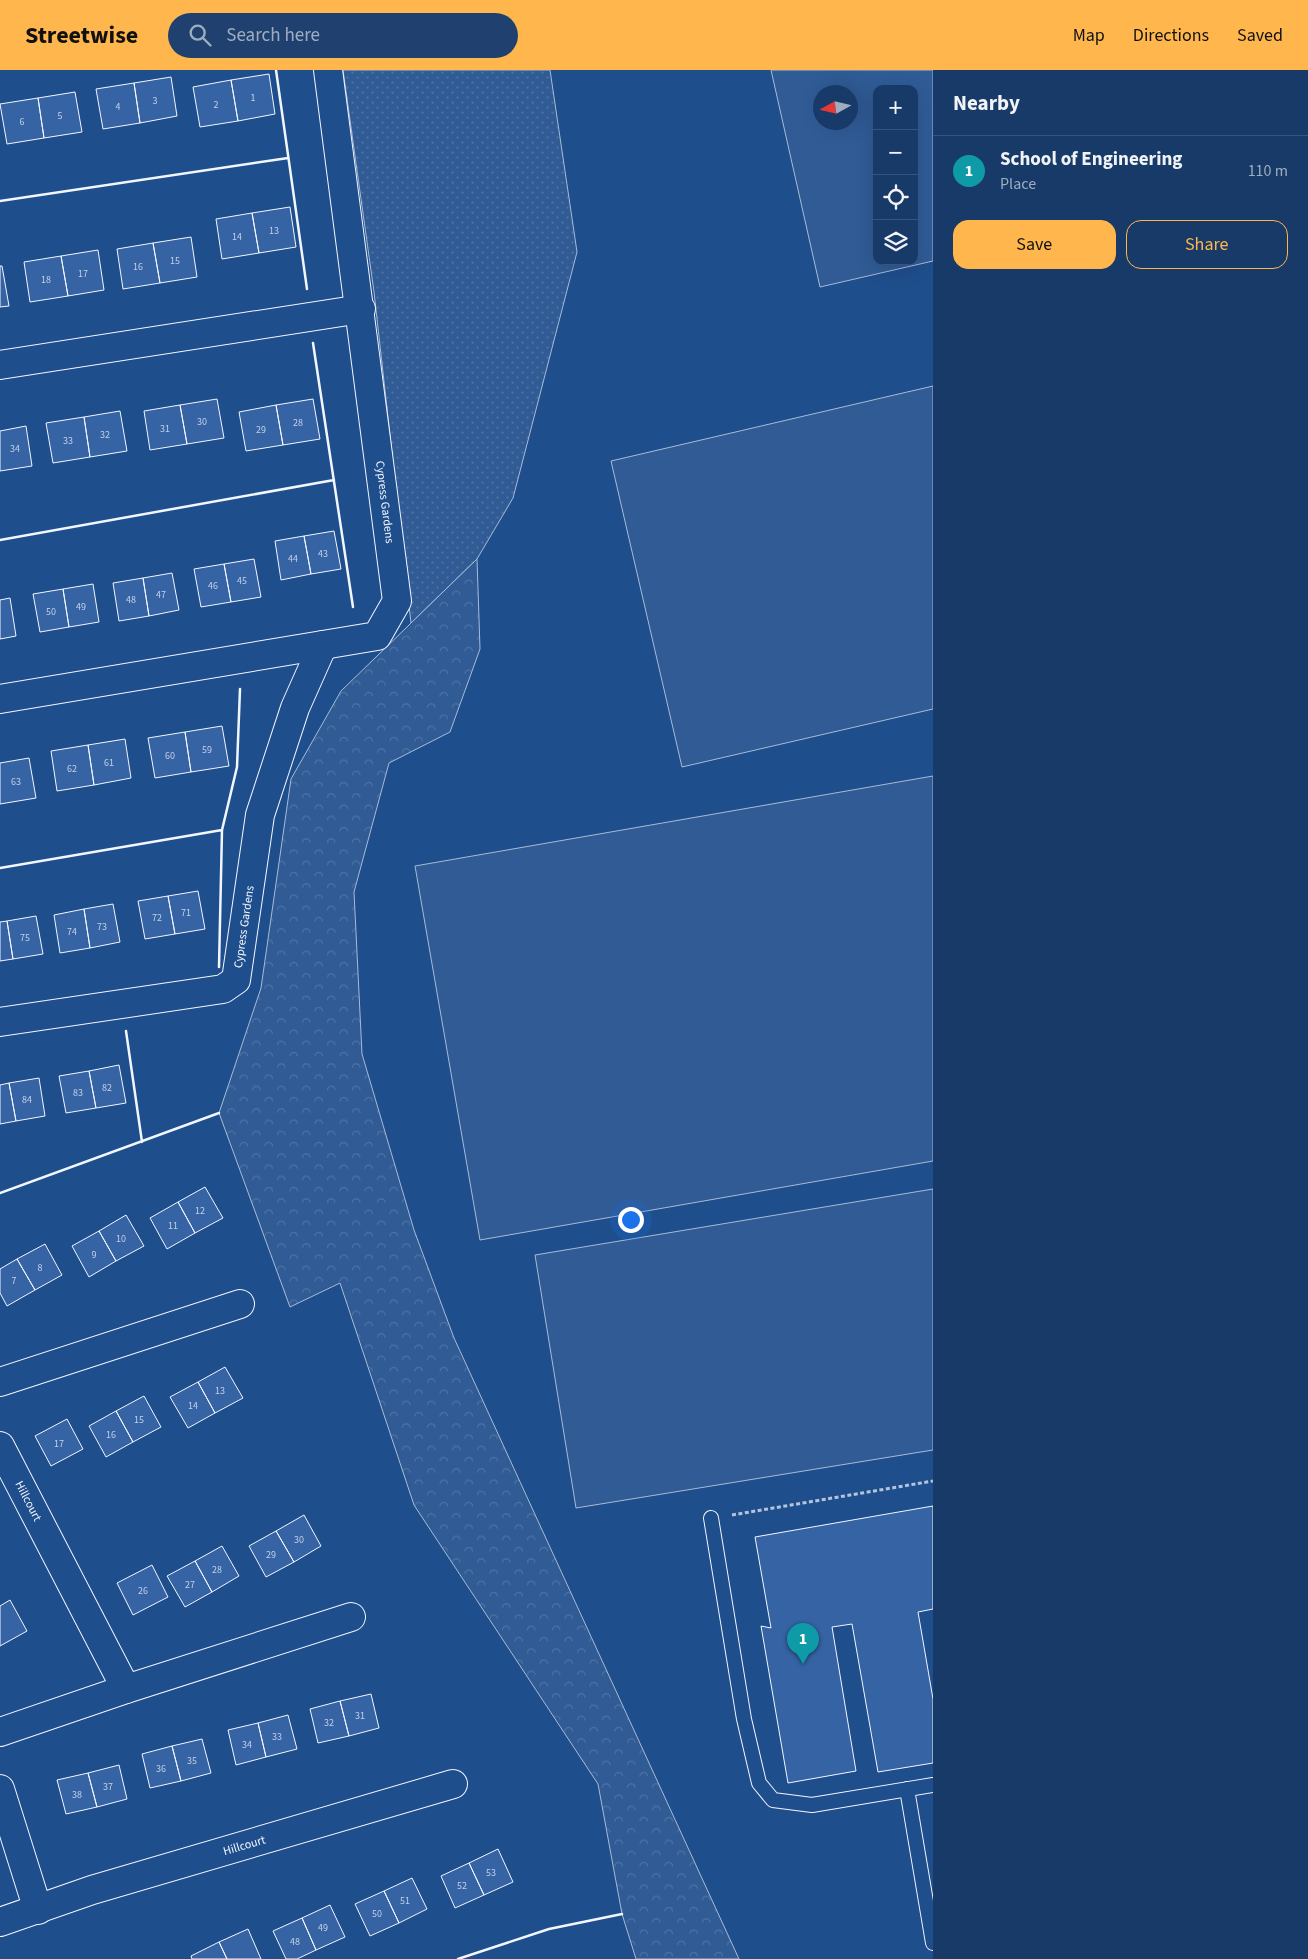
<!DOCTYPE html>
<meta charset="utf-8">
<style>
body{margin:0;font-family:"Source Sans 3",sans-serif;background:#20416f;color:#f1f3f6}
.controls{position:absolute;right:15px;top:15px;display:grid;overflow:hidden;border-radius:10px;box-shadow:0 5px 20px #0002}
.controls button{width:45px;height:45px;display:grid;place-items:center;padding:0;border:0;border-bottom:1px solid #36547d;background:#173a69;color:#f1f3f6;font:25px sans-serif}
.compass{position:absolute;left:813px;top:15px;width:45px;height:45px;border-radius:50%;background:#173a69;box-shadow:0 5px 20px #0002;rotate:262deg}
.you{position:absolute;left:630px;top:1149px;width:18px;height:18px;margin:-12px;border:4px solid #fff;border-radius:50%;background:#1a73e8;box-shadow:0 0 0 8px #1a73e833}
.badge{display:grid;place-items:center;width:32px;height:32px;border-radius:50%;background:#ffb74d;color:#fff;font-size:16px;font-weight:700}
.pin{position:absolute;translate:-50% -41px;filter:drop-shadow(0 1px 2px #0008)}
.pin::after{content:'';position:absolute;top:26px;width:18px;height:15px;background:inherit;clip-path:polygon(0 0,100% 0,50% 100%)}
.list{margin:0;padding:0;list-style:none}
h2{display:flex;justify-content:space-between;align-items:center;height:65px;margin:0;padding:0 20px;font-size:21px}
h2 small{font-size:16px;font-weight:400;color:#9eadc0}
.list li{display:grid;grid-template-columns:32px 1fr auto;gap:15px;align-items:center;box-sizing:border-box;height:70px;padding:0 20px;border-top:1px solid #36547d}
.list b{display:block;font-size:19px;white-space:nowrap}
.list p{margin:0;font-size:16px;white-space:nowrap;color:#9eadc0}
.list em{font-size:16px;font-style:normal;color:#9eadc0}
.actions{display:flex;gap:10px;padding:15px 20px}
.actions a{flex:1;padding:11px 0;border:1px solid #ffb74d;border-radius:15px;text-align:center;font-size:18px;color:#ffb74d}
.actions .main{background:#ffb74d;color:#111}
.icon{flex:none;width:28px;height:28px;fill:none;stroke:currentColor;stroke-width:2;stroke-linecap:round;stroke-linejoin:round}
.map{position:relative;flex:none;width:933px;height:1889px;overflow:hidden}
header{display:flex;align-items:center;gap:30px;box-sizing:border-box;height:70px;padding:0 25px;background:#ffb74d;color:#111}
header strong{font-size:24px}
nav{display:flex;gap:28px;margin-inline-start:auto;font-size:18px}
.search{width:350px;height:45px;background:#20416f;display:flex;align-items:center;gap:12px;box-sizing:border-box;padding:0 18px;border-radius:28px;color:#9eadc0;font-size:19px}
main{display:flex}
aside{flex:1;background:#173a69}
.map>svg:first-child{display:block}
.grass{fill:url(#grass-dots);stroke:#a8bbd7}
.forest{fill:url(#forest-crowns);stroke:#a8bbd7}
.pitch{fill:#305b95;stroke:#a8bbd7;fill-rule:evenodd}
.building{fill:#3563a3;stroke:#f2f6ff}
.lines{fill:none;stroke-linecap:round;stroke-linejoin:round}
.service-casing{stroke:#f2f6ff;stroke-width:16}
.minor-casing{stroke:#f2f6ff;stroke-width:30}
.path{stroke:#b3c4dc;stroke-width:3;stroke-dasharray:4 2.5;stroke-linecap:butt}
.service{stroke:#1f4e8c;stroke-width:14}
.minor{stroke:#1f4e8c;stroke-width:28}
.wall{stroke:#f2f6ff;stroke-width:2.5}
.labels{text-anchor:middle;stroke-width:4;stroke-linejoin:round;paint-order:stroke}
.number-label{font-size:10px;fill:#c3d1e8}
.street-label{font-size:12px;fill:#f2f6ff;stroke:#1f4e8c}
</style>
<header>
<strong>Streetwise</strong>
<div class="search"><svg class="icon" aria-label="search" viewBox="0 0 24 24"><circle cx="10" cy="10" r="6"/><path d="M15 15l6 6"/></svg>Search here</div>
<nav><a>Map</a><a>Directions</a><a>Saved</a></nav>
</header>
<main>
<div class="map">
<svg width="933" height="1889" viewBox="0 0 933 1889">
<defs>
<pattern id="grass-dots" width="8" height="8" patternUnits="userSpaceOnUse" patternTransform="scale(1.25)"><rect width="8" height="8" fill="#305b95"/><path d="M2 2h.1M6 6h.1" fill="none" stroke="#4e73a5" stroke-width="1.8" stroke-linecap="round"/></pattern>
<pattern id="forest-crowns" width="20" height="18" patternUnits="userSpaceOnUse" patternTransform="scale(1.25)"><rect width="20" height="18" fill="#305b95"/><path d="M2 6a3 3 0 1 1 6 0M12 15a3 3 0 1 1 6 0" fill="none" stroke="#4e73a5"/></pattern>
</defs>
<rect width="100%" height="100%" fill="#1f4e8c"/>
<path class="grass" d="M343 0H550L577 182 513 428 477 489 411 553 374 222Z"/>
<path class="forest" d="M477 489 480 579 450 662 389 693 354 822 362 984 414 1160 454 1268 739 1889H636L622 1844 598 1714 414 1435 340 1213 290 1237 219 1043 261 918 291 709 341 621Z"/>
<path class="pitch" d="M771 0H933V191L820 217ZM877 19H914V191H877ZM851 22V52H821V22Z
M933 316V639L682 697 611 391Z
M933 706V1091L480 1170 415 796Z
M933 1119V1380L576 1438 535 1185Z"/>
<path class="building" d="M269 4 275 44 238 51 231 10Z
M171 7 177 46 140 53 134 13Z
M231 10 238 51 200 57 193 17Z
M134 13 140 53 103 59 96 19Z
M75 22 82 62 44 68 38 28Z
M38 28 44 68 7 74 0 34Z
M290 137 296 177 259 183 252 143Z
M252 143 259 183 222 189 216 149Z
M191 167 197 207 160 213 153 173Z
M153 173 160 213 123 219 117 179Z
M98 180 104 220 68 226 61 186Z
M61 186 68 226 30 232 24 192Z
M0 196H2L9 236 0 237Z
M217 329 224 368 187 374 180 335Z
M313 329 320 369 283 375 276 335Z
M180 335 187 374 150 380 144 341Z
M276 335 283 375 246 381 239 342Z
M120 341 127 381 90 387 84 347Z
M84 347 90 387 53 393 46 353Z
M26 356 32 396 0 401V361Z
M334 461 341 499 311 504 304 466Z
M304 466 311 504 281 510 275 471Z
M254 489 261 527 231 532 224 494Z
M224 494 231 532 201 537 194 499Z
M172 503 179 540 149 546 143 508Z
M143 508 149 546 119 551 113 513Z
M93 514 99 552 69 557 63 519Z
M63 519 69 557 40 562 33 524Z
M10 528 16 566 0 569V530Z
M222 656 229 696 191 702 185 662Z
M185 662 191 702 155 708 148 668Z
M125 669 131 708 94 715 88 675Z
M88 675 94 715 57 721 51 681Z
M29 688 36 728 0 734V693Z
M198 821 205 859 175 864 168 826Z
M168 826 175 864 145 869 138 831Z
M113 834 120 872 90 878 84 839Z
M84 839 90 878 60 883 54 845Z
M36 846 43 884 13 889 7 851Z
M7 851 13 889 0 891V852Z
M119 995 126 1033 96 1038 89 1001Z
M89 1001 96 1038 66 1043 59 1006Z
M39 1008 45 1046 16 1051 9 1013Z
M9 1013 16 1051 0 1054V1015Z
M205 1117 223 1148 195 1163 178 1132Z
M178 1132 195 1163 167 1179 150 1148Z
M126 1145 144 1176 116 1191 99 1161Z
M99 1161 116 1191 89 1207 72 1176Z
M45 1174 62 1205 35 1220 17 1189Z
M17 1189 35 1220 7 1236 0 1223V1199Z
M225 1297 243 1328 215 1343 198 1312Z
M198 1312 215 1343 188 1358 170 1327Z
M144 1326 161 1357 133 1372 116 1341Z
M116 1341 133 1372 106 1387 89 1356Z
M67 1349 83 1379 51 1396 35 1366Z
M933 1436V1539L918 1542 933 1629V1693L878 1702 852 1554 832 1557 856 1701 788 1713 761 1556 771 1558 755 1467Z
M304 1445 321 1476 294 1492 276 1461Z
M276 1461 294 1492 266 1507 249 1476Z
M222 1476 239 1506 212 1522 195 1491Z
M195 1491 212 1522 185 1537 167 1506Z
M152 1495 168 1527 133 1545 117 1513Z
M10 1530 27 1561 0 1576V1536Z
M371 1624 379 1658 349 1666 340 1631Z
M340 1631 349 1666 318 1673 310 1639Z
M288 1645 297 1679 266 1687 258 1653Z
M258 1653 266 1687 236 1695 228 1660Z
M202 1669 211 1703 181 1711 172 1676Z
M172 1676 181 1711 150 1718 142 1684Z
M119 1695 127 1729 97 1737 88 1703Z
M88 1703 97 1737 66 1744 57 1710Z
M498 1779 513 1812 484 1825 469 1793Z
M469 1793 484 1825 455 1838 441 1806Z
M412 1808 427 1839 399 1853 384 1821Z
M384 1821 399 1853 370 1866 355 1834Z
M330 1835 345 1867 316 1880 302 1848Z
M302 1848 316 1880 297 1889H286L273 1861Z
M248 1859 261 1889H227L219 1872Z
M219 1872 227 1889H192L191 1886Z"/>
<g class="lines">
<defs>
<path id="service" d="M711 1448 744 1649 759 1713 773 1730 812 1735 933 1715
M907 1719 933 1873"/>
<g id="minor">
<path d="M0 295 361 239"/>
<path d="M0 629 377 566 397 531 328 0"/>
<path id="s1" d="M0 952 223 919 236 910 260 745 295 638 323 575"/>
<path d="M0 1312 240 1234"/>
<path id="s2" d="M0 1376 126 1619"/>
<path d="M0 1662 126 1619 351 1547"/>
<path d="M0 1719 38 1840"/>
<path id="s3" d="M0 1852 92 1820 453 1714"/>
</g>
</defs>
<use href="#service" class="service-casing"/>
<use href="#minor" class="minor-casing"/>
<path class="path" d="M732 1445 933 1411"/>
<use href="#service" class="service"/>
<use href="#minor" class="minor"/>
<path class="wall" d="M276 0 307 219
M0 131 288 88
M313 273 353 537
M0 470 334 410
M0 798 222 760
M219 897 222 760 237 697 240 619
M126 961 142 1072
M0 1123 219 1043
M458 1889 549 1859 622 1844"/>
</g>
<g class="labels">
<g class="number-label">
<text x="253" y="31">1</text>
<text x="155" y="34">3</text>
<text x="216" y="38">2</text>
<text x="118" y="40">4</text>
<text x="60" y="49">5</text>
<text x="22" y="55">6</text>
<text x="274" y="164">13</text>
<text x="237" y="170">14</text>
<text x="175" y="194">15</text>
<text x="138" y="200">16</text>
<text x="83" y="207">17</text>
<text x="46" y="213">18</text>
<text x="202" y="355">30</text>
<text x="298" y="356">28</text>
<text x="165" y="362">31</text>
<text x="261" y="363">29</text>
<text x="105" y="368">32</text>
<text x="68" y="374">33</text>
<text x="15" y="382">34</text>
<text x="323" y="487">43</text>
<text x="293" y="492">44</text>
<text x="242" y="514">45</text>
<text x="213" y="519">46</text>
<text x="161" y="528">47</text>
<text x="131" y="533">48</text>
<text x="81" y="540">49</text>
<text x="51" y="545">50</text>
<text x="207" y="683">59</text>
<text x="170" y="689">60</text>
<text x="109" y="696">61</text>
<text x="72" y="702">62</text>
<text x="16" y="715">63</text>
<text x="186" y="846">71</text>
<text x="157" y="851">72</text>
<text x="102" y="860">73</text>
<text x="72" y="865">74</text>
<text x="25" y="871">75</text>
<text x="107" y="1021">82</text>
<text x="78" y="1026">83</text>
<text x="27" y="1033">84</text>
<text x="200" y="1144">12</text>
<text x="173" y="1159">11</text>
<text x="121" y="1172">10</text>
<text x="94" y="1188">9</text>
<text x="40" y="1201">8</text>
<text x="14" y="1214">7</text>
<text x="220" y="1324">13</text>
<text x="193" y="1339">14</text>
<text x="139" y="1353">15</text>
<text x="111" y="1368">16</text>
<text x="59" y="1377">17</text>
<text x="299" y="1473">30</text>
<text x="271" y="1488">29</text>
<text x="217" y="1503">28</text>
<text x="190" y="1518">27</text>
<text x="143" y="1524">26</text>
<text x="360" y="1649">31</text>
<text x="329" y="1656">32</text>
<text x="277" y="1670">33</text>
<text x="247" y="1678">34</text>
<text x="192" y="1694">35</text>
<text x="161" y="1702">36</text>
<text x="108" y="1720">37</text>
<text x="77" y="1728">38</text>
<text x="491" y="1806">53</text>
<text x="462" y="1819">52</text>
<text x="405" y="1834">51</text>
<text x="377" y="1847">50</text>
<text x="323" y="1861">49</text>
<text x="295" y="1875">48</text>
</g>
<g class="street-label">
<text transform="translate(385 432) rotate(83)" y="4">Cypress Gardens</text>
<text dy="4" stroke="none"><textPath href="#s1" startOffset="295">Cypress Gardens</textPath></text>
<text dy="4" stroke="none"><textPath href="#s2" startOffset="62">Hillcourt</textPath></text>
<text dy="4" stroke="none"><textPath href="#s3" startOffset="256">Hillcourt</textPath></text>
</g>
</g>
</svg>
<div class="controls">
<button>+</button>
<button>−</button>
<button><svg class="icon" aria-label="locate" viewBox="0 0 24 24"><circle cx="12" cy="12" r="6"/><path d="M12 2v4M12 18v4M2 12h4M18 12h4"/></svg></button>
<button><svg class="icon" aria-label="layers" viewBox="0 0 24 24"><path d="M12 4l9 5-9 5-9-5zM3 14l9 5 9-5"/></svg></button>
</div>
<svg class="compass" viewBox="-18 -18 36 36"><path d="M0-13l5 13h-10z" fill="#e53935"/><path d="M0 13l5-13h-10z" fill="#9eadc0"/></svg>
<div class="you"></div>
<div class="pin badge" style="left:803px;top:1594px;background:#0f9aa8">1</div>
</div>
<aside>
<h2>Nearby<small></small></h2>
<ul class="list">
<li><span class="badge" style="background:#0f9aa8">1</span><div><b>School of Engineering</b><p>Place</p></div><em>110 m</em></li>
</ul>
<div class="actions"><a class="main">Save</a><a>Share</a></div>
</aside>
</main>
